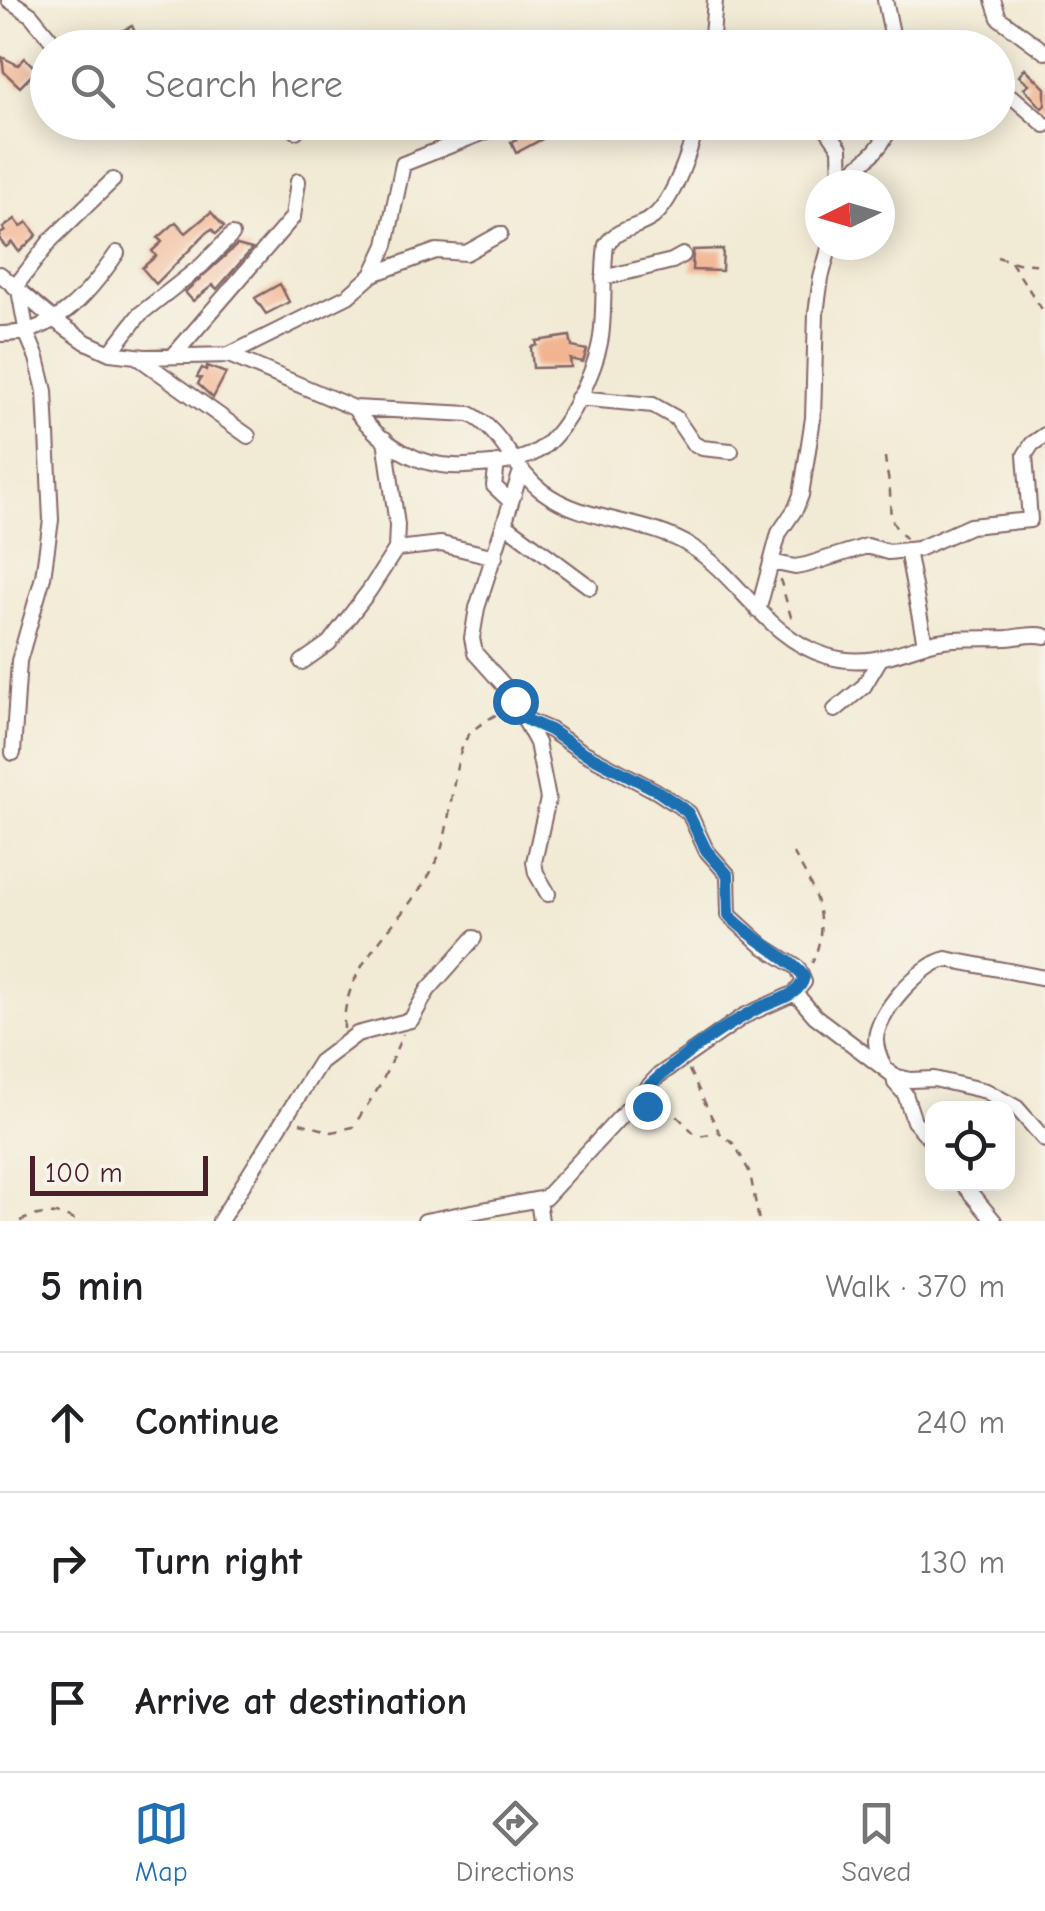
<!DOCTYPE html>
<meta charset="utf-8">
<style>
body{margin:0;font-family:"Comic Neue",sans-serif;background:#f2f2f2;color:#202124}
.controls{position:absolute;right:30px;bottom:30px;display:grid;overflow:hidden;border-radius:20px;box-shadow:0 5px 25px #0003}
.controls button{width:90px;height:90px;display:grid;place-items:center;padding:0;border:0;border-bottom:2px solid #e0e0e0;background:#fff;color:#202124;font:50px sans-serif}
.compass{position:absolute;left:805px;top:170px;width:90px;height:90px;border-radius:50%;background:#fff;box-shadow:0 5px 25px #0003;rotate:265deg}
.scale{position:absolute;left:30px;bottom:25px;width:178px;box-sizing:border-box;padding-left:10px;border:5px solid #4a1f2b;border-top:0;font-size:28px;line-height:35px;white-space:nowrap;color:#4a1f2b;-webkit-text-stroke:8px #f7f3e8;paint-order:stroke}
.stop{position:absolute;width:30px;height:30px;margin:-22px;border:8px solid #1f6fb2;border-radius:50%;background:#fff}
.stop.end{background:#1f6fb2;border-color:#fff;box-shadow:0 2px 10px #0008}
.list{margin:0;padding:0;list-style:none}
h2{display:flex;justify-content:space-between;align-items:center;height:130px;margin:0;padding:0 40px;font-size:42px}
h2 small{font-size:32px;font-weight:400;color:#757577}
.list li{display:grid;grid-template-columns:65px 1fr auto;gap:30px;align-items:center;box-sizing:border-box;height:140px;padding:0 40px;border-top:2px solid #e0e0e0}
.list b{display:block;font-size:38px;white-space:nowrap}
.list em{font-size:32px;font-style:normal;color:#757577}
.icon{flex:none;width:55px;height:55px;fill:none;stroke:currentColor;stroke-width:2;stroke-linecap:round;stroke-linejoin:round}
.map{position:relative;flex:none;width:1045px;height:1221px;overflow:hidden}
.search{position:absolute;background:#fff;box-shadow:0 5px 25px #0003;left:30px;right:30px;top:30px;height:110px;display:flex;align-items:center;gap:25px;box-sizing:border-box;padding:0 35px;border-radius:55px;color:#757577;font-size:38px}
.sheet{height:550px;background:#fff}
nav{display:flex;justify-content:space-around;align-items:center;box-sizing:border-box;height:140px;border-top:2px solid #e0e0e0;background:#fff;font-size:28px;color:#757577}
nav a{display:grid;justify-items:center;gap:5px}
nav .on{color:#1f6fb2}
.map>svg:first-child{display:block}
.building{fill:#f2b28f}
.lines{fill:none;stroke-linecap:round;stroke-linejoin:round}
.minor-casing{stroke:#846666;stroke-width:18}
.path{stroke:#846666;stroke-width:2.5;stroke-dasharray:8 8;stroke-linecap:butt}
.minor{stroke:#fff;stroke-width:14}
.route{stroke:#1f6fb2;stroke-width:12}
</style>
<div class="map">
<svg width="1045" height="1221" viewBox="0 0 1045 1221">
<rect width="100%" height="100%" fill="#f7f3e8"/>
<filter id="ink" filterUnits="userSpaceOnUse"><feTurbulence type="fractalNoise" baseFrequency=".01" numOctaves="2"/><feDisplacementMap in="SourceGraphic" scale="20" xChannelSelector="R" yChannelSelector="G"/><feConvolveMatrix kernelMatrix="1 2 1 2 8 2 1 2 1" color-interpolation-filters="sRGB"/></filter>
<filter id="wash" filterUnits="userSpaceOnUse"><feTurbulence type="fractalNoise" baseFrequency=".0048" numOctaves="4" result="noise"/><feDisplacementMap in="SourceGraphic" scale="40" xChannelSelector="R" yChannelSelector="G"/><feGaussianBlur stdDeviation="2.25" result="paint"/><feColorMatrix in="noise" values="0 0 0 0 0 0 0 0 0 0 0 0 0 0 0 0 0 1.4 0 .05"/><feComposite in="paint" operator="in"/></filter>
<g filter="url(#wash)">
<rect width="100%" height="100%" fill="#f1ead4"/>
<g id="blocks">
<path class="building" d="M132 26 143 48H109L105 39Z
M2 57 18 65 25 58 37 70 20 87 4 72Z
M1025 68 1045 88V105L1042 108 1024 88 1029 84 1019 76Z
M533 122H538L544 134 540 136 542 139 516 153 511 142 516 140 511 130Z
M211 212 224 227 216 234 212 229 207 232 156 284 142 268 156 256 152 251 162 242 158 238 176 222 186 233Z
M15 219 21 227 27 222 37 235 19 252 12 242 6 247 0 240V234L5 231 3 228Z
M237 245 252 249 217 289 213 285 193 301 185 292Z
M723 249 722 271 692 270 693 250Z
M280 284 289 302 266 314 255 298Z
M570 336 572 347 587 350 583 362 570 359 571 367 533 368 531 347 537 345 536 341Z
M207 366 226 373 213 398 198 384 201 378 197 377 202 368 206 370Z"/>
</g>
</g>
<g filter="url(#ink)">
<use href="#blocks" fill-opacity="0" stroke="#846666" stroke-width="2.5"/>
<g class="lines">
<defs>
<path id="minor" d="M9 0 31 15 58 48
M885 0 895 48
M993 0 999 18 1045 52
M711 48 715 0
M998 89 1015 99 1045 125
M287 122 296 131
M822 122 840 148 841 184
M842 180C862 163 884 150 891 122
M0 274 53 319 86 342 110 353 145 357 229 355 354 408 470 414C502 430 513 469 542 491 586 524 647 518 692 547 742 580 767 638 827 656 863 667 890 656 923 645 950 636 979 639 1007 638 1020 637 1032 633 1045 636
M373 274 436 251 466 253 500 234
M603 278 672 261 683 255
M15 287 51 240 113 180
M0 334C55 335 88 295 117 253
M110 353 140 314 201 266 232 235
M229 355 348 296 372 275 386 245 403 164 492 129
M173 356 293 217 298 181
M139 358 248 436
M578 398 653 405 676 418 693 443 702 448 731 451
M354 408C380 444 420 469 465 466 489 464 518 464 539 450 567 432 596 370 601 337 605 307 602 276 606 245 618 227 637 229 653 217 675 199 690 149 698 122
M497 463 494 486 510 501
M521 471 477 608 472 638 475 653 509 691 537 743 548 799 534 862 536 873 548 894
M505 524 590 587
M396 549 441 544 495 557
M907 550 925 644
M771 562 795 567 806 565 867 546 888 552 918 549 970 526 1030 520 1025 455 1032 444 1045 435
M758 611 779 533 796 508 801 495 813 418 816 313 821 278 830 245
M302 662 329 643 369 591 396 549 397 525 385 439
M835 710 864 686 880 659
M13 753 19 661 43 577 51 520 45 391 37 358 27 334 19 290
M795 993 815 1016 894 1076 910 1080 934 1079 986 1091 1017 1108 1045 1140
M883 1065C880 1058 876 1049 876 1041 875 1014 921 964 946 959L1045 978
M894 1076 895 1083 905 1094 914 1121 932 1141
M963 1184 994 1221
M538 1200 541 1221
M220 1221 320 1062 357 1034 411 1020 428 990 474 938
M425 1221 545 1198 658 1076 744 1016 795 993 804 982 798 968 763 946 729 915 728 875 706 850 689 813 682 808 656 791 581 751 550 730 527 720"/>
</defs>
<use href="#minor" class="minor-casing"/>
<path class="path" d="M997 257 1018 263 1045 265
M1011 262 1045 314
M885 457C886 468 889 480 890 492 891 513 887 522 906 538
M780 579 793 624
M793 853C815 888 831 923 812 963
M344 1029C342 957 415 916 439 855 452 825 452 758 468 736 477 724 494 717 506 708
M689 1070 719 1132 735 1145 750 1173 759 1221
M647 1106 677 1116 697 1136 717 1133
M300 1123 332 1132 353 1127 381 1084 403 1034
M20 1221C38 1213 57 1210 75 1221"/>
<use href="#minor" class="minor"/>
</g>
</g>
<g class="lines" filter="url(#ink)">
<path class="route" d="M515 701 527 720 550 730 581 751 656 790 682 808 688 813 706 850 728 875 729 915C747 936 795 961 804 977 800 997 772 1001 755 1010 709 1035 667 1067 630 1104L647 1106"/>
</g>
</svg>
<div class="controls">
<button><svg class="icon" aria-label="locate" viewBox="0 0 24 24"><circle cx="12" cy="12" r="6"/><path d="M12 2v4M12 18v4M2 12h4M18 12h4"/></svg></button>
</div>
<svg class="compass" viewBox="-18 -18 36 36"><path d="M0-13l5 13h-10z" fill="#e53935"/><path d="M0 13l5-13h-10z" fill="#757577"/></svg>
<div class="scale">100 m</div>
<div class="stop" style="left:515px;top:701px"></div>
<div class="stop end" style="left:647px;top:1106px"></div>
<div class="search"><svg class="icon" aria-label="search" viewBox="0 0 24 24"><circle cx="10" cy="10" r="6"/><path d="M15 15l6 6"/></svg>Search here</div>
</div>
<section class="sheet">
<h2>5 min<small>Walk · 370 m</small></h2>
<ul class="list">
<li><svg class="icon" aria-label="ahead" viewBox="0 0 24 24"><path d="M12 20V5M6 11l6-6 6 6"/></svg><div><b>Continue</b></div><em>240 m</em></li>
<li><svg class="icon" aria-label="right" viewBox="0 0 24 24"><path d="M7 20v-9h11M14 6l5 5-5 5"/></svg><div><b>Turn right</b></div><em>130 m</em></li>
<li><svg class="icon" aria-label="arrive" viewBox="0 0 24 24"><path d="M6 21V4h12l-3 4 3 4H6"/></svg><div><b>Arrive at destination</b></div></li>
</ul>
</section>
<nav>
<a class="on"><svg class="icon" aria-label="map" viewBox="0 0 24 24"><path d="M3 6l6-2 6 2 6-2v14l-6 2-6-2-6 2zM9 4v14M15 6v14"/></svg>Map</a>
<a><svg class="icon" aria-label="directions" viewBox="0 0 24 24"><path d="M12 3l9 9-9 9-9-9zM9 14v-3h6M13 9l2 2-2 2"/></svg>Directions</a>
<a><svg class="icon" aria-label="saved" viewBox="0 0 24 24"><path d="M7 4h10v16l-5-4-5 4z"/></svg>Saved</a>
</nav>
